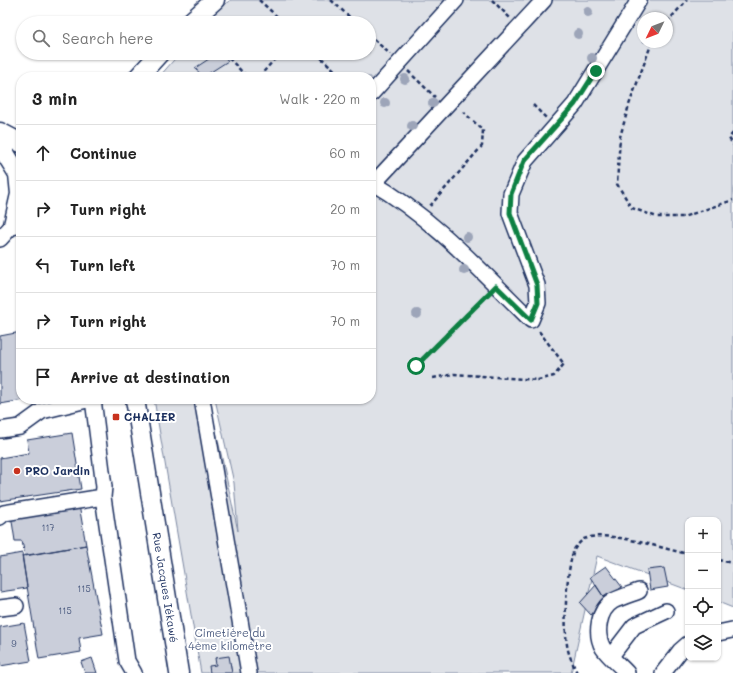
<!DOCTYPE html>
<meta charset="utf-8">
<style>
body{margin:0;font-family:Mali,sans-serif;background:#f2f2f2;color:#222}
.controls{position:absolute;right:12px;bottom:12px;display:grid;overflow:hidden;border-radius:8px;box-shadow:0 1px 3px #0004}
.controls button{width:36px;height:36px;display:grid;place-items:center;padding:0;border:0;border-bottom:1px solid #e0e0e0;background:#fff;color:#222;font:20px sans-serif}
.compass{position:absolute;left:637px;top:12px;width:36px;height:36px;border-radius:50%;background:#fff;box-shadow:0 1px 3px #0004;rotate:227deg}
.stop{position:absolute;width:12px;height:12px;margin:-9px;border:3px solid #0b8043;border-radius:50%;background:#fff}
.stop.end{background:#0b8043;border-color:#fff;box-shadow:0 1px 4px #0008}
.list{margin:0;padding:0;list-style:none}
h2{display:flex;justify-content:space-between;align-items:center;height:52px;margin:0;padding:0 16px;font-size:17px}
h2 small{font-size:13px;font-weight:400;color:#767676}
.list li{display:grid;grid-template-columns:26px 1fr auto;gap:12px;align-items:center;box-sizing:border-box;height:56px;padding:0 16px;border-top:1px solid #e0e0e0}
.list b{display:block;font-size:15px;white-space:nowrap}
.list em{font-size:13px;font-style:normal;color:#767676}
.icon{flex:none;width:22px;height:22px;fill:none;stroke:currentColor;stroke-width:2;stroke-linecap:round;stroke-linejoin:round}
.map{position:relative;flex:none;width:733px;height:673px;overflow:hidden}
.search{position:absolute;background:#fff;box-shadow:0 1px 3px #0004;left:16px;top:16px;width:360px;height:44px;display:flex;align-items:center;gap:10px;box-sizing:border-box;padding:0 14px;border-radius:22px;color:#767676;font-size:15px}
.panel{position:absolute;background:#fff;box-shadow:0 1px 3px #0004;left:16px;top:72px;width:360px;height:332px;border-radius:16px}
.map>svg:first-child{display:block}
.green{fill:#dee1e7;stroke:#7c88a2;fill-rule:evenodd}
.building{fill:#caceda;stroke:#1b2f5e}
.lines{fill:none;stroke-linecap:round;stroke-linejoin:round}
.minor-casing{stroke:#1b2f5e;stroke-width:18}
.major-casing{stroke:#1b2f5e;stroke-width:21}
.path{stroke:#1b2f5e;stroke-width:2.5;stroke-dasharray:4 3;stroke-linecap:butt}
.minor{stroke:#fff;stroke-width:15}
.major{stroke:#fff;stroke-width:18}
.tree{fill:#9da5b9}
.route{stroke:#0b8043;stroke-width:5}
.poi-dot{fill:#c8321e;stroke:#fff;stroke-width:1.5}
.labels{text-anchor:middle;stroke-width:4;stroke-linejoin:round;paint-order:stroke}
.number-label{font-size:9px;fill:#47577d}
.poi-label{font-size:11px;font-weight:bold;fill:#1b2f5e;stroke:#fff;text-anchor:start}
.street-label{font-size:11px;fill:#1b2f5e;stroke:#fff}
.park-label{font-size:11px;fill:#4c5c80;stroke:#fff}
</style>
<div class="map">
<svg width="733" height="673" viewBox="0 0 733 673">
<rect width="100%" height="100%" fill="#fff"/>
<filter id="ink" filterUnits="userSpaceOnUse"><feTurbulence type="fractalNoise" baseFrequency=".025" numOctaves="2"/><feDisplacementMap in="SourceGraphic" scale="8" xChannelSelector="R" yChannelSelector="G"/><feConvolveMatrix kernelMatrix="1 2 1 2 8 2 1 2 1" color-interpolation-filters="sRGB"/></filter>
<g filter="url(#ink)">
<path class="green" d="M231 0H644L635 19 647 0H733V608L718 602V520H688V590L597 556 571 673H201L154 399H209L238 531 234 483 215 399H371V77H159L180 53H369V23H206L220 7ZM643 18H667V42H643Z"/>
<path class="building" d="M218 53H222L228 61 203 77 195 68Z
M21 332V399H30L0 404V336Z
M72 433 81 489 0 501V458L29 453 27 440Z
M79 505 86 545 25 556 22 541H15L11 515Z
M86 545 103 634 79 638 81 652 39 659 22 556Z
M22 553 27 588 0 592V557Z
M606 566 622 587 605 599 590 577Z
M664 568 668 587 650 590 647 570Z
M596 585 605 599 591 615 580 603Z
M24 623 31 661 0 666V627Z
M229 656 232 673H210L209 666 216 665 215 658Z
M92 658 97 673H85L81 662Z"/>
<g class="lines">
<defs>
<path id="minor" d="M371 94 456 0
M371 182C432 217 481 271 531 320L538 303 537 285 510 213 511 194 525 161 575 104 639 0
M374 183 544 0
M0 239 21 216
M93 399 104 487 103 497 127 661 134 673
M202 399 249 673
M0 430 20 427 42 411 91 399
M0 517 4 513 103 497
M0 608 16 606
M718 633 732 630
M611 656 634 626 666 611
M627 673C620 665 609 657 603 648 595 634 598 610 613 601 621 597 631 594 639 591
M663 673 680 651 688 644"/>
<g id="major">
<path d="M189 23 215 0"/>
<path d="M138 77 160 53"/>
<path d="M0 132 21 143"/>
<path d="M0 145 18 174 20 194 13 225 21 224"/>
<path id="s1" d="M135 399 179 673"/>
</g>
</defs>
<use href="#minor" class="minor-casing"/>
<use href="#major" class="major-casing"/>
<path class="path" d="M259 0 284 23
M331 0 356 23
M492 0 510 18
M667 22 687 0
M369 35 390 54
M652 42 629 105 620 137 617 184 632 208 657 217H683L733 200
M224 53 247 77
M316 53 342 77
M408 71 435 97
M259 77 280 53
M533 105 546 118
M733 133 729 138 733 145
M430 206 482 146 483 130 461 110
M416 366 487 295
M433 378 454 374 538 380 554 376 564 364 538 330
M718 560 733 563
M577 673C574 666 570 658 568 650 563 630 566 570 574 550 575 547 581 541 584 539 606 529 663 549 688 554"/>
<use href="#minor" class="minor"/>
<use href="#major" class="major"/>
</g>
<g class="tree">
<circle cx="588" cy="12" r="5"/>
<circle cx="578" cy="34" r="5"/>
<circle cx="592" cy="58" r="5"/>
<circle cx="405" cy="79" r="5"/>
<circle cx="385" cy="103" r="5"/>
<circle cx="433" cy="103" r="5"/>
<circle cx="412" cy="126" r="5"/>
<circle cx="467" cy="237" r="5"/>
<circle cx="464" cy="270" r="5"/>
<circle cx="417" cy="314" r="5"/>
</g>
</g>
<g class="lines" filter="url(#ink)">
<path class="route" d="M416 366 496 286 531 320 538 303 537 285 510 213 511 194 524 161 575 104 596 71"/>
</g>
<g class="poi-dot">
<rect x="112" y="413" width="8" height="8" rx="2"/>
<circle cx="17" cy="471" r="4"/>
</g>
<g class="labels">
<g class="number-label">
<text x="48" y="531">117</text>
<text x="84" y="592">115</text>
<text x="65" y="614">115</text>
<text x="14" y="647">9</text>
</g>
<g class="poi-label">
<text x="124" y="421">CHALIER</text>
<text x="25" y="475">PRO Jardin</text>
</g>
<g class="street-label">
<text dy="4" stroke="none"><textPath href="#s1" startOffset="191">Rue Jacques Iékawé</textPath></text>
</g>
<g class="park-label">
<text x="230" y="637">Cimetière du<tspan x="230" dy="13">4ème kilomètre</tspan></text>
</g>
</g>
</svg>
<div class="controls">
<button>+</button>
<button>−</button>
<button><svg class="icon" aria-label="locate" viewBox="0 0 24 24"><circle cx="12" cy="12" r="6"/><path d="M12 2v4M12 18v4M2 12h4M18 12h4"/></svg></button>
<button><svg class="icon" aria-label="layers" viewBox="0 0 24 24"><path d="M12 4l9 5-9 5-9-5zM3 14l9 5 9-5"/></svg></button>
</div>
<svg class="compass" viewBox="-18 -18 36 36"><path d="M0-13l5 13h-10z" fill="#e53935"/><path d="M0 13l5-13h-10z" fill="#767676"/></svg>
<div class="stop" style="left:416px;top:366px"></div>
<div class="stop end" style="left:596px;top:71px"></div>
<div class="search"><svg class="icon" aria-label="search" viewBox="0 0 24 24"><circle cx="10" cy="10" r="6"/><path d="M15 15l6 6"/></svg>Search here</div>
<section class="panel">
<h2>3 min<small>Walk · 220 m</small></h2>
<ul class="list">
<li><svg class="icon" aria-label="ahead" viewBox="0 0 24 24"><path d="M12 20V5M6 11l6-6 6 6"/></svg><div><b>Continue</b></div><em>60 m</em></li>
<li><svg class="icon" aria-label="right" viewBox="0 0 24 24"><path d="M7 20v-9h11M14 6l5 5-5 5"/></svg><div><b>Turn right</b></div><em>20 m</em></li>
<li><svg class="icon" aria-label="left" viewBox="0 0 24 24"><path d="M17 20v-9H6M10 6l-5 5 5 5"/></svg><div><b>Turn left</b></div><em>70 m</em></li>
<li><svg class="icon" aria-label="right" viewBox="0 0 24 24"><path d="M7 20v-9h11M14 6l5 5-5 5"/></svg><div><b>Turn right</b></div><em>70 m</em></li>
<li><svg class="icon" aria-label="arrive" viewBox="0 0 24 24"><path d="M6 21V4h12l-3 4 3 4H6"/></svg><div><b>Arrive at destination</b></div></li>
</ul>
</section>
</div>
